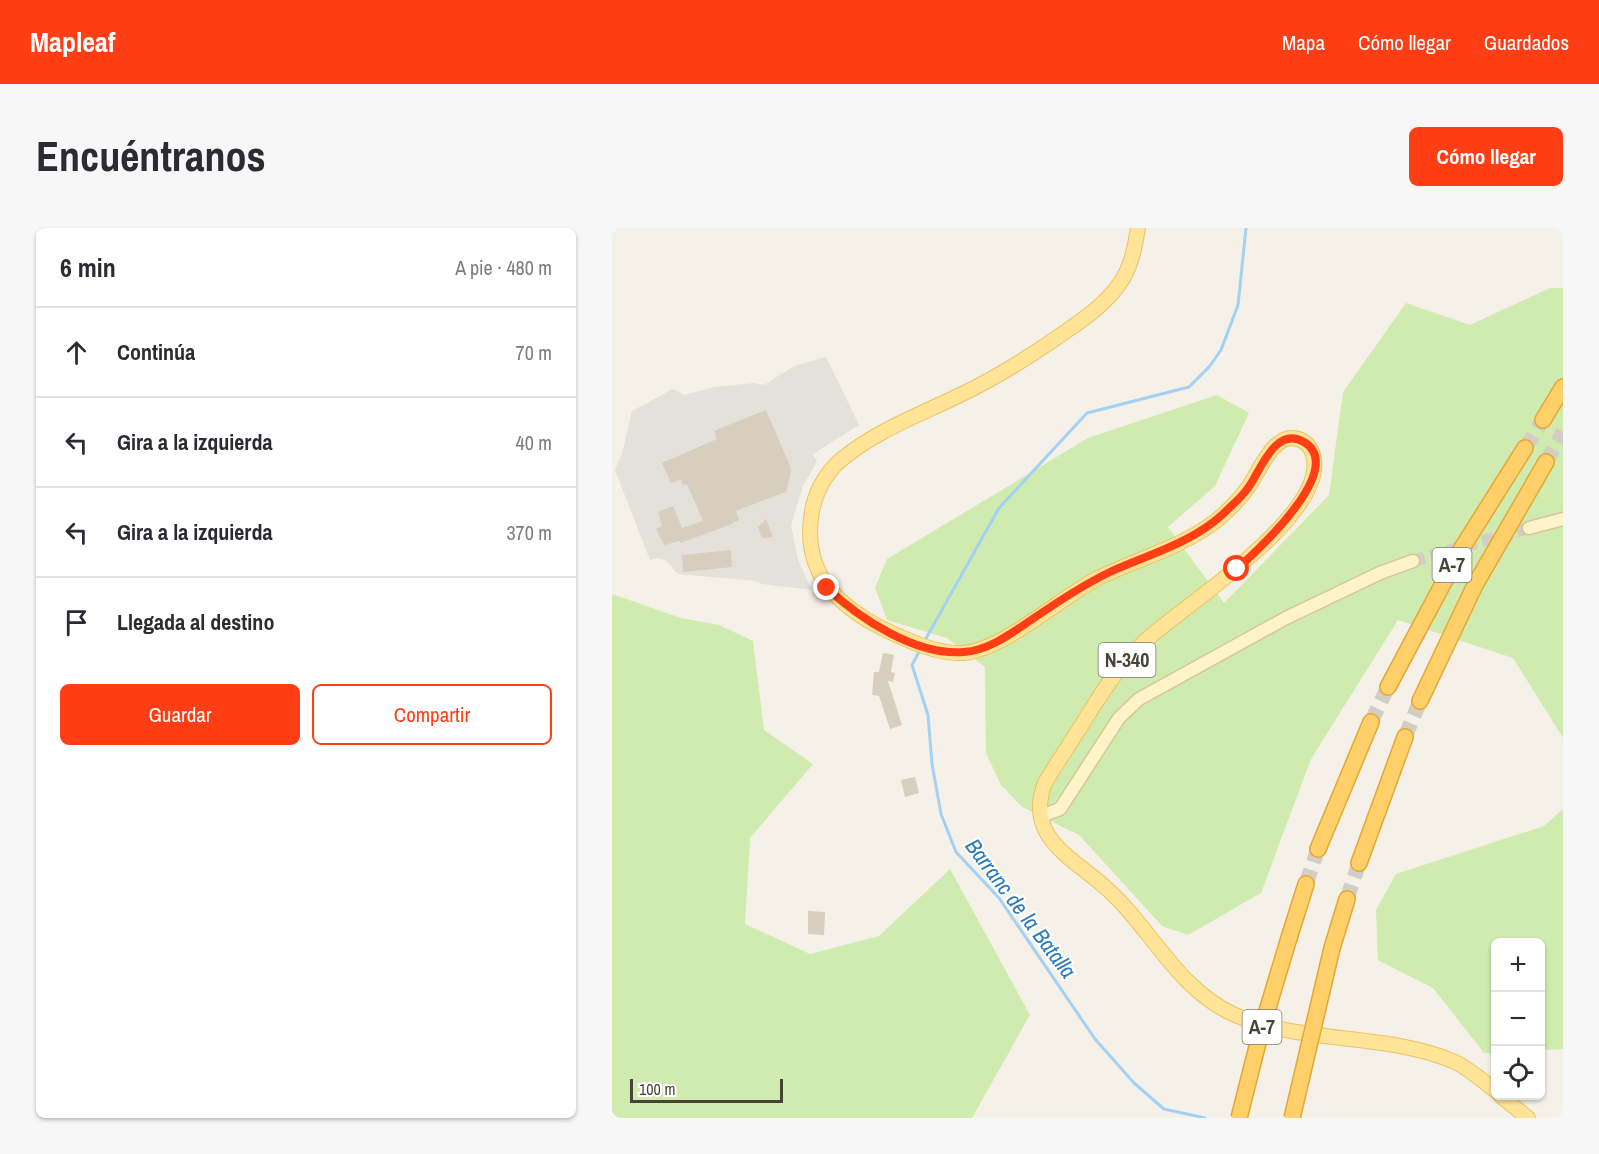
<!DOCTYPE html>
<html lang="es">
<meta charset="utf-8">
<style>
body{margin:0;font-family:"Archivo Narrow",sans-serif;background:#f7f7f7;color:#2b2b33}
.controls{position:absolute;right:18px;bottom:18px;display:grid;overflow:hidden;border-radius:9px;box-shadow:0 2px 4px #0004}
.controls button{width:54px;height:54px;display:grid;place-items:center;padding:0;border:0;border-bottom:2px solid #e1e1e2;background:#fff;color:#2b2b33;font:30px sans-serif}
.scale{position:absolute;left:18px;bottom:15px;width:153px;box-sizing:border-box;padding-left:6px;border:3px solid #494237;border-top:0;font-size:16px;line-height:21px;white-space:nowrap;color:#494237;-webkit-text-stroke:4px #fff;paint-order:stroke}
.stop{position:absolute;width:18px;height:18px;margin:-14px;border:4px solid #ff3e16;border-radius:50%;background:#fff}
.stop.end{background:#ff3e16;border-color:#fff;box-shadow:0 2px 6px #0008}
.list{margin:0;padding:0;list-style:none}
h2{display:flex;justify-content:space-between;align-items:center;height:78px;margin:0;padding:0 24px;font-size:26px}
h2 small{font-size:20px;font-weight:400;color:#7c7c81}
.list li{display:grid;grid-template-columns:39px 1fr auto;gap:18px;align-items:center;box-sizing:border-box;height:90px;padding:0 24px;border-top:2px solid #e1e1e2}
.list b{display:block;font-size:22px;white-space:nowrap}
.list em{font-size:20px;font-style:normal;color:#7c7c81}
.actions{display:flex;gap:12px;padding:18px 24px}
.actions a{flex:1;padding:14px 0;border:2px solid #ff3e16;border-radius:9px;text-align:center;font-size:21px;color:#ff3e16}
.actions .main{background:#ff3e16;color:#fff}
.icon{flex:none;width:33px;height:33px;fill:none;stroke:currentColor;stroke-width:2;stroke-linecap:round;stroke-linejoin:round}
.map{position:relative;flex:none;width:951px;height:890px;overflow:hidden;border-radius:9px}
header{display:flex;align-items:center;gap:36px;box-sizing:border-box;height:84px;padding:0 30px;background:#ff3e16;color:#fff}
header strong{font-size:28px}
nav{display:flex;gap:33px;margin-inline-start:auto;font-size:21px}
.intro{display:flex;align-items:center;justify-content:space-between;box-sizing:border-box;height:144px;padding:0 36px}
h1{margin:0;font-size:42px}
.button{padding:15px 27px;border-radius:9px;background:#ff3e16;color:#fff;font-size:21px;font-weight:700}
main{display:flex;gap:36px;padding:0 36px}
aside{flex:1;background:#fff;border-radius:9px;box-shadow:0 2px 4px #0004}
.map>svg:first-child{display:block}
.industrial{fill:#e4e0da}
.green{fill:#cfebb0}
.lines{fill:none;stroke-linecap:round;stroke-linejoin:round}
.stream{stroke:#a3d1f4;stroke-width:3}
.building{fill:#d7cebd}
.secondary-tunnel{stroke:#d3cec5;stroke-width:12;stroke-dasharray:12 6;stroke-linecap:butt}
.highway-tunnel{stroke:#d3cec5;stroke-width:15;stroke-dasharray:15 8;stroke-linecap:butt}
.secondary-casing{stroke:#d7c797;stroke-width:15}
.primary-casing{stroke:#e9c362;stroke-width:16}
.highway-casing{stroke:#e4a733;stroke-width:18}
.secondary{stroke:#fff3c9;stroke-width:12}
.primary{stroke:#ffe498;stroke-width:14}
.highway{stroke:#ffd06a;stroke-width:15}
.highway-bridge-casing{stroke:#e4a733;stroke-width:18;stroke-linecap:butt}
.highway-bridge{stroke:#ffd06a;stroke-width:15}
.route{stroke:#ff3e16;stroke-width:8}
.labels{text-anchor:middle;stroke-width:4.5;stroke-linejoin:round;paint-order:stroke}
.shield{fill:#fff;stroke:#807b73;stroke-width:1.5}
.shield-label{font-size:20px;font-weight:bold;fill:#494237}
.water-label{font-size:22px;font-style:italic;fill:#2a7aba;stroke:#fff}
</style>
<header>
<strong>Mapleaf</strong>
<nav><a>Mapa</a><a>Cómo llegar</a><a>Guardados</a></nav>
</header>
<div class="intro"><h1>Encuéntranos</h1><a class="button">Cómo llegar</a></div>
<main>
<aside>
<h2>6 min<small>A pie · 480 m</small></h2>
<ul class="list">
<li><svg class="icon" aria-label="ahead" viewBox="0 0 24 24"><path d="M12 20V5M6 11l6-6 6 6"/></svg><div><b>Continúa</b></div><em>70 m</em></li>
<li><svg class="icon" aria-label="left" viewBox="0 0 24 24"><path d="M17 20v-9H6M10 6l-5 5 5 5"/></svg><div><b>Gira a la izquierda</b></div><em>40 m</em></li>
<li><svg class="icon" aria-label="left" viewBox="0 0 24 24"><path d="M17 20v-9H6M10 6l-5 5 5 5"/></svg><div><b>Gira a la izquierda</b></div><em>370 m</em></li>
<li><svg class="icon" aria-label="arrive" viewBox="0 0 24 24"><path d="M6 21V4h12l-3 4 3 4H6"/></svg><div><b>Llegada al destino</b></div></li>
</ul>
<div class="actions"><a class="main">Guardar</a><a>Compartir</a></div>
</aside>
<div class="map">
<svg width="951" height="890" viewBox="0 0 951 890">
<rect width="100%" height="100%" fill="#f5f1e9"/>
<path class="industrial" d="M214 129 247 197 201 226 205 233 191 258 179 297 186 332 200 362 150 356 144 353 66 346 53 332 45 330 38 332 3 242 10 226 20 183 61 161 72 167 102 159 142 155 152 157 182 138Z"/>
<path class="green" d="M938 60H951V510L901 430 786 392 699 531 649 665 576 707 550 698 467 607 410 579 389 557 374 525 373 439 335 410 275 392 263 360 275 331 476 210 605 167 637 185 603 258 556 299 612 375 717 267 731 164 794 75 858 97Z
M0 366 69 390 107 397 141 413 152 502 201 536 138 610 133 696 198 726 267 708 338 641 418 787 360 890H0Z
M951 581V821L929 822 928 714H884L883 825H872L821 760 766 732 764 682 784 646 932 598Z"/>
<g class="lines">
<path class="stream" d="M312 414 387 280 475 185 577 159 597 139 609 122 626 77 634 0
M309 420 300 437 316 487 320 536 329 586 344 624 387 670 483 811 522 855 552 881 593 890"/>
</g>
<path class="building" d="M154 182 178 238 179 243 174 264 124 283 127 292 115 298 68 315V313L52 317 44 301 50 298 46 284 61 278 70 300 91 293 75 256 71 257 69 251 59 255 50 235 105 211 102 203Z
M154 291 161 309 150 310 146 299Z
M119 322 120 339 71 344 70 327Z
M271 425 282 427 279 444 283 445 281 454 276 453 290 497 278 501 267 468 260 467 262 444H267Z
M303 549 307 565 293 569 289 552Z
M196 683 213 684 212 707 196 706Z"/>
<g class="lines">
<path class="secondary-tunnel" d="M801 333 917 300"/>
<path class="highway-tunnel" d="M913 220 931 192
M934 234 951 204
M759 494 776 459
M793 509 808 473
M694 656 706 621
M735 671 747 635"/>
<defs>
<path id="secondary" d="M917 300 951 291
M429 588 448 581 507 490 527 471 674 390 768 345 801 333"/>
<path id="primary" d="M526 0C523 18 520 36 510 52 496 74 475 89 453 104 419 128 384 150 346 168 307 187 264 203 230 231 212 246 201 268 199 291 195 320 204 349 225 369 245 388 266 399 291 410 309 418 330 426 351 425 391 422 448 370 486 350 525 331 571 319 605 292 617 282 628 271 637 258 649 241 663 199 691 213 698 217 701 224 702 232 710 285 592 365 555 395 540 406 527 418 515 432 494 455 479 483 462 509 453 524 442 539 433 555 412 609 461 630 493 659 538 698 564 760 621 786 689 817 775 804 843 834 858 841 870 853 884 863
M889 868 916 890"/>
<path id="highway" d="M931 192 951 159
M776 459 850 320 913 220
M808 473 863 357 934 234
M706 621 759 494
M747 635 793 509
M677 710 694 656
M720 720 735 671"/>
</defs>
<use href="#secondary" class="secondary-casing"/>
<use href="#primary" class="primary-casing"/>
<use href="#highway" class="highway-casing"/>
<use href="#secondary" class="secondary"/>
<use href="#primary" class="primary"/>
<use href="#highway" class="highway"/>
<defs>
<path id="highway-bridge" d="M627 890 649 803 677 710
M680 890 720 720"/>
</defs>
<use href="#highway-bridge" class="highway-bridge-casing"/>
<use href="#highway-bridge" class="highway-bridge"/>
</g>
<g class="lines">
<path class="route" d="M215 360C248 391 304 428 352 424 380 422 405 401 428 386 450 371 473 356 498 344 535 327 580 315 611 286 619 278 629 270 636 260 648 244 663 197 692 214 736 240 645 323 625 341"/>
</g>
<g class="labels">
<g class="shield">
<rect x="820.5" y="320" width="39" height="34" rx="4.5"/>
<rect x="486.5" y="415" width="57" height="34" rx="4.5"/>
<rect x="630.5" y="782" width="39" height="34" rx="4.5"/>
</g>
<g class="shield-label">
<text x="840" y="344">A-7</text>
<text x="515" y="439">N-340</text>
<text x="650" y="806">A-7</text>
</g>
<g class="water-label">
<text transform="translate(409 680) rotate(53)" y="8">Barranc de la Batalla</text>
</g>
</g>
</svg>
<div class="controls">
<button>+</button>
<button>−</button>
<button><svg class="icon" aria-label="locate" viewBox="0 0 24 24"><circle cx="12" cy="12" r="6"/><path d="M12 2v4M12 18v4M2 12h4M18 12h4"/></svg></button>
</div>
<div class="scale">100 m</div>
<div class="stop" style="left:625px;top:341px"></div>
<div class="stop end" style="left:215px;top:360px"></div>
</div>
</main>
